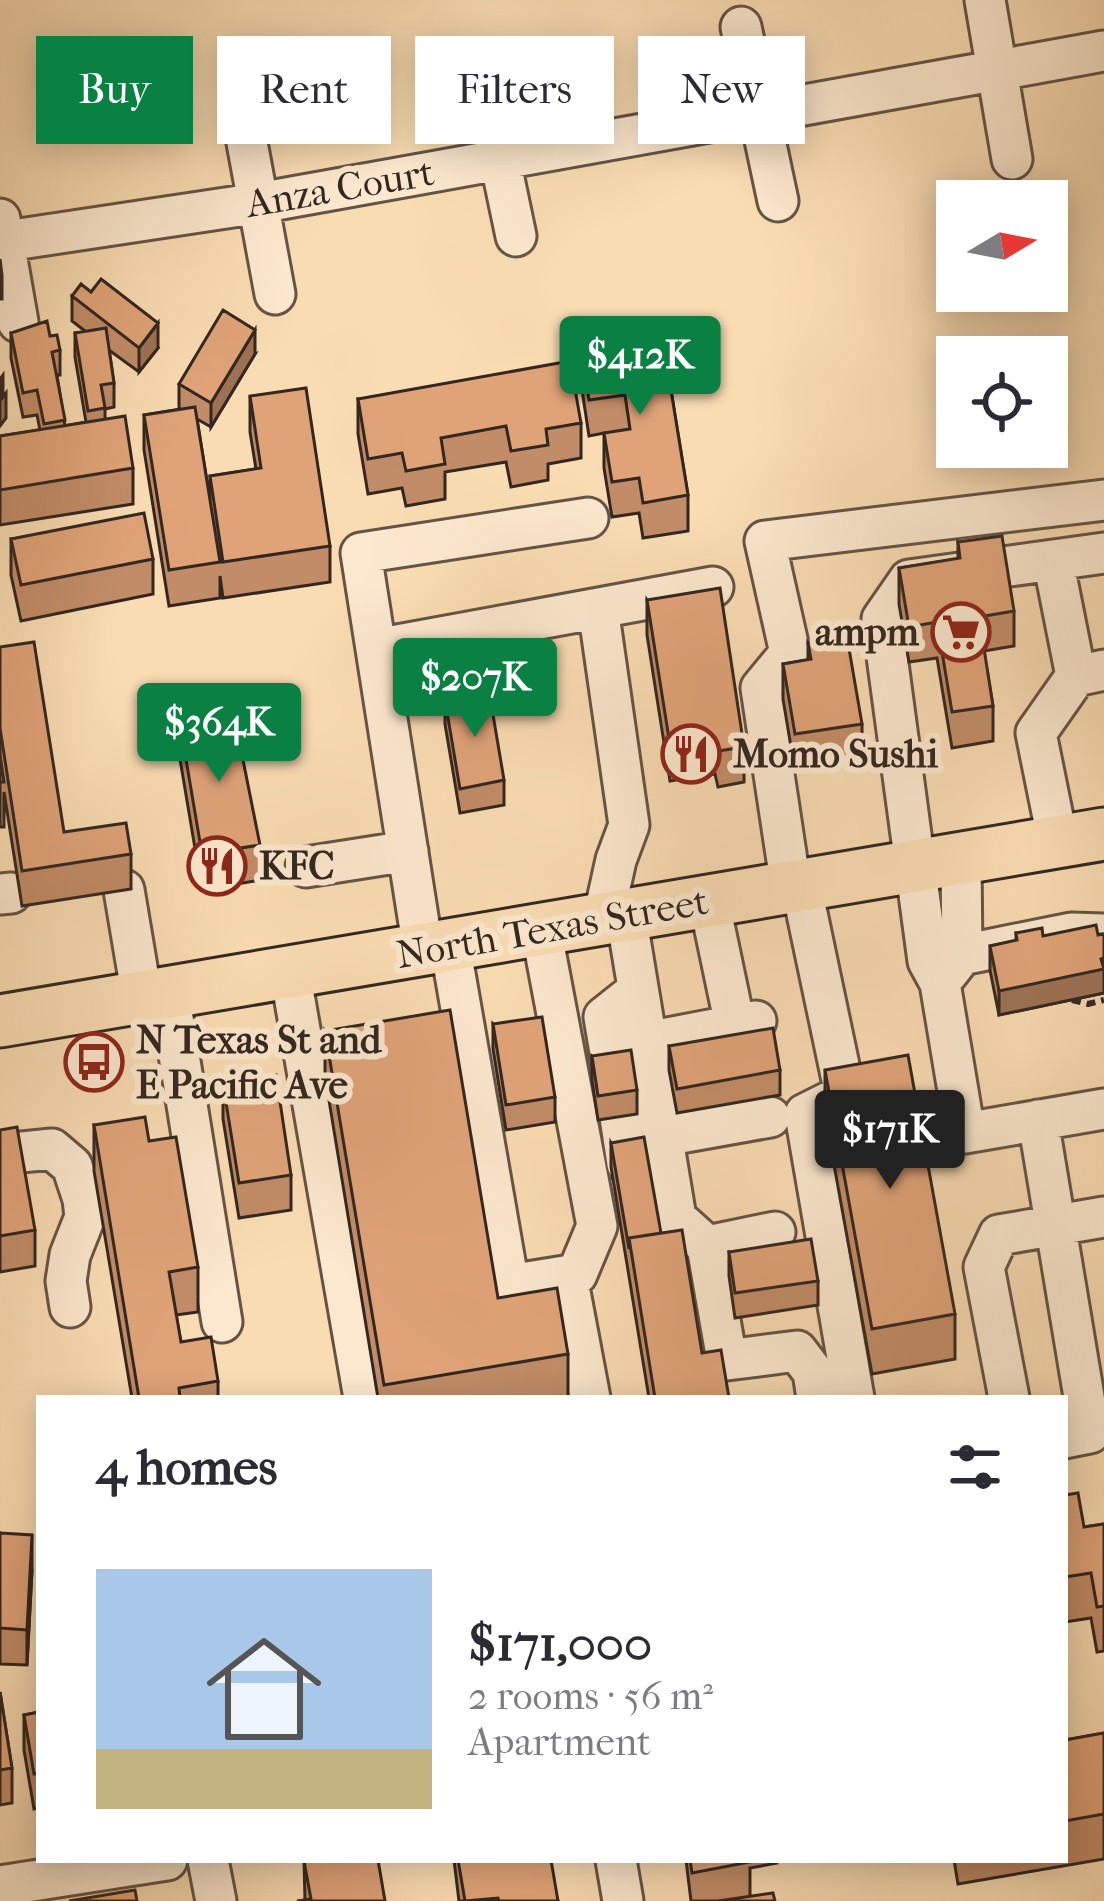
<!DOCTYPE html>
<html lang="en">
<head>
<meta charset="utf-8">
<style>
	:root { --surface:#fff; --page:#f7f7f7; --text:#2b2b33; --muted:#7c7c81; --line:#e1e1e2; --accent:#0b8043 }
	body { margin:0; font-family:"IM FELL French Canon",serif; background:var(--page); color:var(--text); height:100vh; display:flex; flex-direction:column; font-size:45px; white-space:nowrap }
	* { box-sizing:border-box; margin:0 }
	p { font-size:39px; color:var(--muted) }
	.icon { flex:none; width:66px; height:66px; fill:none; stroke:currentColor; stroke-width:2; stroke-linecap:round; stroke-linejoin:round }
	.map { position:relative; flex:1; overflow:hidden }
	.details { position:absolute; left:36px; top:1395px; width:1032px; height:468px; display:flex; flex-direction:column; background:var(--surface); border-radius:0px; box-shadow:0 6px 30px #0003 }
	.details>* { flex:none }
	.hud { position:absolute; left:36px; top:36px; width:1032px; height:108px; display:flex; gap:24px }
	.needle { width:78px; rotate:80deg }
	.tools { position:absolute; left:936px; top:180px; display:grid; gap:24px }
	.tools a { display:grid; place-items:center; width:132px; height:132px; border-radius:0px; background:var(--surface); box-shadow:0 6px 30px #0003; font-size:60px }
	.price { position:absolute; translate:-50% -102px; padding:0 27px; border-radius:12px; background:var(--accent); color:#fff; font-size:39px; line-height:78px; filter:drop-shadow(0 3px 6px #0008) }
	.price::after { content:''; position:absolute; left:50%; top:72px; width:36px; height:27px; margin-left:-18px; background:inherit; clip-path:polygon(0 0,100% 0,50% 100%) }
	.price.current { background:#222; color:#fff }
	ul { padding:0; list-style:none }
	li { display:flex; align-items:center; gap:36px; height:300px; padding:0 60px }
	li+li { border-top:3px solid var(--line) }
	li span { display:grid; place-items:center; flex:none; width:336px; height:240px; border-radius:0px; color:#555 }
	li>.icon { margin-inline-start:auto }
	span .icon { width:144px; height:144px; fill:#fffc; stroke-width:1 }
	li b { font-size:51px }
	h2 { display:flex; justify-content:space-between; align-items:center; height:144px; padding:0 60px; font-size:51px }
	.pill { padding:0 42px; border-radius:0px; background:var(--surface); box-shadow:0 6px 30px #0003; font-size:42px; line-height:108px }
	.pill.current { background:var(--accent); color:#fff }
	.map>svg:first-child { display:block }
	.lines { fill:none; stroke-linecap:round; stroke-linejoin:round }
	.minor-casing { stroke:#655445; stroke-width:45 }
	.major-casing { stroke:#332720; stroke-width:57 }
	.path { stroke:#332720; stroke-width:6; stroke-dasharray:9 6; stroke-linecap:butt }
	.minor { stroke:#fce8ce; stroke-width:39 }
	.major { stroke:#fadcb3; stroke-width:51 }
	.wall { fill:#c18c67; stroke:#332720; stroke-width:3 }
	.shaded-wall { fill:#9d7254; stroke:#332720; stroke-width:3 }
	.building { fill:#e0a378; stroke:#332720; stroke-width:3 }
	.labels { text-anchor:middle; dominant-baseline:central; stroke-width:12; stroke-linejoin:round; paint-order:stroke }
	.street-label { font-size:39px; fill:#332720; stroke:#fce8ce }
	.poi-label { font-size:39px; font-weight:bold; fill:#332720; stroke:#fce8ce; text-anchor:start }
</style>
</head>
<body>
<div class="map">
<svg width="1104" height="1901" viewBox="0 0 1104 1901">
	<rect width="100%" height="100%" fill="#fadcb3"/>
	<filter id="stains"><feTurbulence type="fractalNoise" baseFrequency=".00167" numOctaves="4"/><feColorMatrix values="0 0 0 0 .2 0 0 0 0 .09 0 0 0 0 .02 0 0 0 .5 -.17"/></filter>
	<radialGradient id="worn" r=".72"><stop offset=".6" stop-color="#630" stop-opacity="0"/><stop offset="1" stop-color="#630" stop-opacity=".3"/></radialGradient>
	<g class="lines">
		<defs>
			<path id="minor" d="M985,0l27,159
				M741,27l37,174
				M481,69l35,167
				M241,110l34,184
				M0,219l18,103
				M0,242l259,-39 845,-152
				M1104,553l-195,27 -27,39 46,342 12,22 25,150 139,-24
				M1053,560l23,116 28,-6
				M598,608l31,217 -13,35 -13,59
				M376,649l337,-62
				M1058,842l-22,-109 40,-57
				M306,867l102,-16
				M801,885l44,209 -40,20 49,284
				M791,887l-30,-199 29,-35 -25,-112 339,-41
				M124,890l18,107
				M0,894l11,-1
				M709,901l26,124
				M626,915l50,303 31,28 20,114 70,-9 16,21 4,26
				M450,945l59,340 68,-11 20,-48 -56,-297
				M423,949l-62,-396 227,-35
				M962,955l109,-22 33,1
				M290,972l74,426
				M947,974l15,-19 -1,-96
				M169,993l53,329
				M647,1042l109,-21
				M614,1076l-10,-59 34,-27
				M620,1117l7,47
				M1038,1120l52,313 -25,5
				M663,1136l107,-19
				M0,1154l52,-5 20,17 11,33 2,18 -15,38 -4,26 4,26
				M707,1246l68,-14
				M567,1276l23,122
				M1009,1398l-25,-131 15,-32 105,-18
				M208,1860l8,41
				M616,1860l7,41
				M0,1886l167,-26"/>
			<path id="major" d="M0,1021l1104,-187"/>
		</defs>
		<use href="#minor" class="minor-casing"/>
		<use href="#major" class="major-casing"/>
		<path class="path" d="M1072,1000l16,4 16,-4"/>
		<use href="#minor" class="minor"/>
		<use href="#major" class="major"/>
	</g>
	<path class="wall" d="M0,259l2,16v24h-2z
		M72,296l86,52 -19,24 -30,-22 5,33v24l-9,2v10l28,49v36l-133,21v-89l40,-6 -3,-15 -14,2 -12,-59v-25l39,3 10,14v25h-3l8,51 21,-4 -11,-65v-24l10,-2 -13,-10z
		M663,341l25,154v36l-45,7 -4,-25 -27,4 -8,-49v-35l-15,3 -7,-46v-36z
		M255,354l-44,73 -14,-8 13,81v-24l46,-7 -6,-37v-36l80,150v36l-107,16 -3,-22v22l-51,8 -25,-156v-35l37,-6 -2,-1v-24z
		M358,399l223,24v35l-33,6v16l-37,7 -5,-25 -61,10v27l-39,7 -4,-18 -34,6 -10,-60z
		M11,539l142,20v35l-132,27 -10,-46z
		M958,542l56,69v35l-30,5 9,55v35l-41,7 -15,-90 -28,4 -10,-58v-36l59,-9z
		M647,600l97,147v35l-26,5 -3,-13 -45,7 -23,-146z
		M808,643l54,81v35l-67,11 -12,-71v-35l25,-4z
		M0,647l64,185 67,22v35l-109,17 -18,-114v35h-4z
		M445,700l59,80v25l-44,8 -15,-89z
		M180,724l80,121v35l-58,10 -22,-131z
		M1016,933l27,3 61,-2v59l-105,22 -9,-45v-24l26,-5z
		M493,1024l62,73v25l-49,8 -13,-81z
		M325,1031l173,267 70,56v44h-190l-53,-322z
		M669,1046l111,24v25l-103,18 -8,-43z
		M592,1056l45,34v24l-39,6 -6,-40z
		M825,1070l130,244v45l-83,15 -47,-259z
		M223,1084l68,91v35l-52,8 -16,-99z
		M94,1125l55,16 49,126v45l-22,3 5,27 37,39v17h-86l-38,-227z
		M0,1130l35,100v36l-35,6z
		M611,1143l50,90 41,120 27,45h-80l-38,-231z
		M729,1252l89,29v24l-83,13 -6,-42z
		M1065,1495l19,32 20,-3v127l-7,1 -6,-34 -26,4z
		M0,1533l32,37 -5,95 -27,-1z
		M0,1692l12,76v35l-12,2z
		M39,1712v96l-5,1 -10,-59v-35z
		M1104,1733v126l-146,25 -4,-24h111v-120z
		M454,1860h79l25,41h-99z
		M686,1860h91v3l-27,5v28l25,5h-84z
		M304,1861l81,40 -80,-1z"/>
	<path class="shaded-wall" d="M158,323v25l-19,24v-24z
		M255,330v24l-44,73v-24z
		M3,375v22l3,-4v25l-6,8v-47z
		M1104,958v35l-105,22v-24z
		M32,1535v35l-5,95v-35z"/>
	<path class="building" d="M101,279l57,44 -19,25 -67,-52 9,-12 10,8z
		M223,310l32,20 -44,73 -32,-19z
		M47,321l3,15 7,-1 3,15 -8,2 13,68 -21,4 -7,-34 -14,3 -12,-60z
		M106,328l8,55 -13,2 4,23 -17,3 -13,-78z
		M663,341l25,154 -45,8 -4,-25 -27,4 -8,-49 26,-4 -5,-34 -36,5 -7,-46z
		M570,361l11,62 -35,6 2,16 -37,6 -5,-25 -65,12 4,26 -39,7 -4,-18 -34,6 -10,-60z
		M306,388l24,158 -107,16 -13,-86 51,-8 -11,-72z
		M195,407l25,155 -51,8 -25,-155z
		M125,416l8,52 -133,22v-54z
		M144,513l9,46 -132,26 -10,-46z
		M1002,536l12,75 -35,6 14,89 -41,6 -15,-90 -28,5 -10,-59 61,-10 -2,-16z
		M720,588l24,159 -26,4 -3,-13 -45,7 -23,-145z
		M847,637l15,87 -67,10 -12,-70 28,-5 -3,-16z
		M34,642l30,190 62,-9 5,31 -109,17 -22,-143v-81z
		M489,691l15,89 -44,9 -15,-89z
		M234,715l26,130 -58,9 -22,-130z
		M0,756l4,26h-4z
		M1096,925l2,10 6,-1v24l-3,1 3,10 -105,22 -9,-45 27,-6 -1,-7 26,-5 1,8z
		M450,1010l48,288 59,-10 11,66 -184,31 -59,-354z
		M542,1017l13,80 -49,8 -13,-81z
		M773,1028l7,42 -103,19 -8,-43z
		M631,1050l6,40 -39,6 -6,-40z
		M908,1055l47,259 -83,15 -47,-259z
		M276,1075l15,100 -52,8 -16,-99z
		M145,1117l4,24 27,-4 22,130 -29,5 12,70 30,-5 7,44 -39,7 1,10h-41l-45,-273z
		M17,1127l18,103 -35,6v-106z
		M644,1137l17,96 -32,5v11l-18,-106z
		M682,1230l20,123 19,-3 8,48h-74l-26,-160z
		M811,1239l7,42 -83,12 -6,-41z
		M1078,1493l6,34 20,-3v82l-7,1 -6,-34 -26,4v-82z
		M0,1533l32,2 -5,95 -27,-2z
		M0,1692l12,76 -12,2z
		M39,1712v61l-5,1 -10,-59z
		M1104,1733v81l-39,7v-81z
		M310,1860h68l7,41h-88l14,-2 -7,-38z
		M458,1860h93l7,41h-59l-1,-3 -33,3z
		M690,1860h59l1,2 -58,11z
		M135,1890l2,11h-68z
		M773,1893l2,8h-57z"/>
	<defs>
		<symbol id="supermarket-ring" viewBox="-11 -11 22 22"><circle r="9.5" fill="#fce8ce" stroke="#8f2418" stroke-width="1.5"/><path d="M-6-5.5h2.5l.6 2H6L4.5 2H-2.5L-4.4-4H-6ZM-1.5 3.2a1.3 1.3 0 1 0 .1 0ZM3 3.2a1.3 1.3 0 1 0 .1 0Z" fill="#8f2418"/></symbol>
		<symbol id="restaurant-ring" viewBox="-11 -11 22 22"><circle r="9.5" fill="#fce8ce" stroke="#8f2418" stroke-width="1.5"/><path d="M-5-6h1v4h1v-4h1v4h1v-4h1v5L-1.5 .5V6h-2V.5L-5-1ZM5-6V6H3V1.5H1.5Q1.5-4 5-6Z" fill="#8f2418"/></symbol>
		<symbol id="bus-ring" viewBox="-11 -11 22 22"><circle r="9.5" fill="#fce8ce" stroke="#8f2418" stroke-width="1.5"/><path d="M-5-6H5V4H4V6H2V4H-2V6H-4V4H-5ZM-3.5-4V0h7V-4ZM-3.5 1.2v1.5H-2V1.2ZM2 1.2v1.5H3.5V1.2Z" fill="#8f2418"/></symbol>
	</defs>
	<g fill-rule="evenodd">
		<use href="#supermarket-ring" x="928" y="599" width="66" height="66"/>
		<use href="#restaurant-ring" x="658" y="721" width="66" height="66"/>
		<use href="#restaurant-ring" x="184" y="833" width="66" height="66"/>
		<use href="#bus-ring" x="61" y="1029" width="66" height="66"/>
	</g>
	<g class="labels">
		<g class="street-label">
			<text transform="translate(340 188) rotate(-10)">Anza Court</text>
			<text transform="translate(552 928) rotate(-10)">North Texas Street</text>
		</g>
		<g class="poi-label">
			<text x="919" y="632" text-anchor="end">ampm</text>
			<text x="733" y="754">Momo Sushi</text>
			<text x="259" y="866">KFC</text>
			<text x="136" y="1040">N Texas St and<tspan x="136" dy="45">E Pacific Ave</tspan></text>
		</g>
	</g>
	<rect width="100%" height="100%" filter="url(#stains)"/>
	<rect width="100%" height="100%" fill="url(#worn)"/>
</svg>
<div class="tools">
<a><svg class="needle" viewBox="-14 -14 28 28"><path d="M0-13l5 13h-10z" fill="#e53935"/><path d="M0 13l5-13h-10z" fill="#7c7c81"/></svg></a>
<a><svg class="icon" aria-label="locate" viewBox="0 0 24 24"><circle cx="12" cy="12" r="6"/><path d="M12 2v4M12 18v4M2 12h4M18 12h4"/></svg></a>
</div>
<b class="price" style="left:640px;top:418px">$412K</b>
<b class="price" style="left:475px;top:740px">$207K</b>
<b class="price" style="left:219px;top:785px">$364K</b>
<b class="price current" style="left:890px;top:1192px">$171K</b>
<div class="hud">
<a class="pill current">Buy</a>
<a class="pill">Rent</a>
<a class="pill">Filters</a>
<a class="pill">New</a>
</div>
<section class="details">
<h2>4 homes<svg class="icon" aria-label="filters" viewBox="0 0 24 24"><path d="M4 7h16M4 17h16"/><circle cx="9" cy="7" r="2"/><circle cx="15" cy="17" r="2"/></svg></h2>
<ul>
<li><span style="background:linear-gradient(#a9c7e8 75%,#c2b280 0)"><svg class="icon" aria-label="home" viewBox="0 0 24 24"><path d="M3 11l9-7 9 7M6 9v11h12V9"/></svg></span><div><b>$171,000</b><p>2 rooms · 56 m²</p><p>Apartment</p></div></li>
</ul>
</section>
</div>
</body>
</html>
